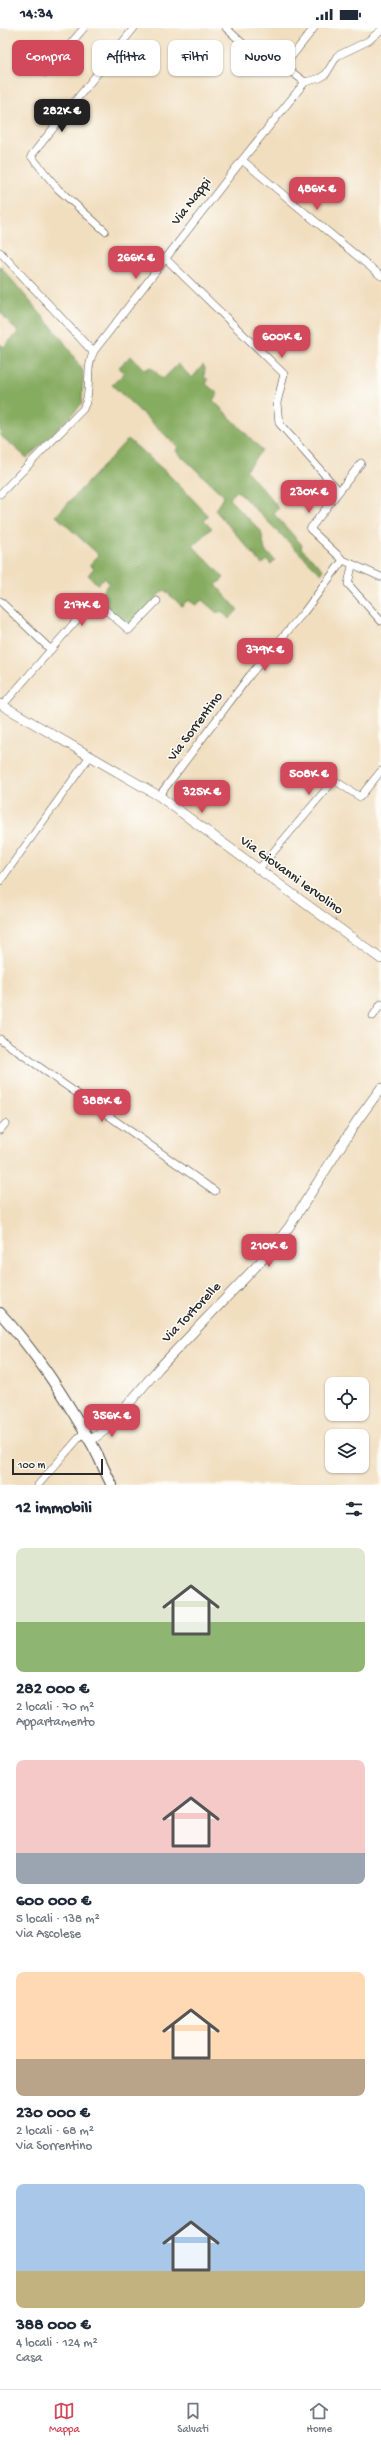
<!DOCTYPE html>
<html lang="it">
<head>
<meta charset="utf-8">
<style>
	:root { --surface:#fff; --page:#f6f6f7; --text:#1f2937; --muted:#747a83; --line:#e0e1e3; --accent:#d1495b }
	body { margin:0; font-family:"Gochi Hand",sans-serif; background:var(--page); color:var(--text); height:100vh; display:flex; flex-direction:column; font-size:15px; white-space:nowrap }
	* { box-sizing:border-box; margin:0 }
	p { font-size:13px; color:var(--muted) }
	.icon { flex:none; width:22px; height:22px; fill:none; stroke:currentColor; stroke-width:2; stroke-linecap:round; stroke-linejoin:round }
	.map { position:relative; height:1457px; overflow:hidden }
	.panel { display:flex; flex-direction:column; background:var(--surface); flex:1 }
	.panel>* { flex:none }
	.top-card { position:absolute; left:12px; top:12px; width:357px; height:36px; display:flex; gap:8px }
	.buttons { position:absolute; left:325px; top:1349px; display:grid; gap:8px }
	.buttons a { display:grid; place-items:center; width:44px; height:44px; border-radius:8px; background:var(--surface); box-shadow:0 1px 3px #0004; font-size:20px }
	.scale { position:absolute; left:12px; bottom:10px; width:91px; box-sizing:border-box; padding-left:4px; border:2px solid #2b2b2b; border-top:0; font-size:11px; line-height:14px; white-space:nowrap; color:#2b2b2b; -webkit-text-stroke:3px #fdfcf7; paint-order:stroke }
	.price { position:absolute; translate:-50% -34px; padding:0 9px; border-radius:8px; background:var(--accent); color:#fff; font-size:13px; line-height:26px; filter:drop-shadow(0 1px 2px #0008) }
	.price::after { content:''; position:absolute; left:50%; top:24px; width:12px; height:9px; margin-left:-6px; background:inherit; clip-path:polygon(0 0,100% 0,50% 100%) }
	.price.active { background:#222; color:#fff }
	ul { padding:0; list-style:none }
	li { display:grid; align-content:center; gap:8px; height:212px; padding:0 16px }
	li span { display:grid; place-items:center; height:124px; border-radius:8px; color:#555 }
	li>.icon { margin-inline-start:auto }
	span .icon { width:72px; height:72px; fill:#fffc; stroke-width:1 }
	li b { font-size:17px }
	h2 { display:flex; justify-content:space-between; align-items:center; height:48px; padding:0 16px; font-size:17px }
	.tag { padding:0 14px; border-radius:8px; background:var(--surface); box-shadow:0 1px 3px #0004; font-size:14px; line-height:36px }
	.tag.active { background:var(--accent); color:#fff }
	.status { display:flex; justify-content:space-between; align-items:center; height:28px; padding:0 20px; background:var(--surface); direction:ltr }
	.status svg { height:11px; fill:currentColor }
	.tabs { display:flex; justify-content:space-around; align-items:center; height:56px; border-top:1px solid var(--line); background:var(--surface); font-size:11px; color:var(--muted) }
	.tabs a { display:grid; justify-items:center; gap:2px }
	.tabs .active { color:var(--accent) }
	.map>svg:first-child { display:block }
	.forest { fill:#86ac61; stroke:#586c46 }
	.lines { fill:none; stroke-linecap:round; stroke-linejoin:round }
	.minor-casing { stroke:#494641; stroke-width:8 }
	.tertiary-casing { stroke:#494641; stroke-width:10 }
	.secondary-casing { stroke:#494641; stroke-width:12 }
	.minor { stroke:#fff; stroke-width:7 }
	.tertiary { stroke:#fff; stroke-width:9 }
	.secondary { stroke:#fff; stroke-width:10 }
	.labels { text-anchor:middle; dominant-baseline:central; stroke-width:3; stroke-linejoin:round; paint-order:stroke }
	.street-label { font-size:14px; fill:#2b2b2b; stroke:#fdfcf7 }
</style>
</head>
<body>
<div class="status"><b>14:34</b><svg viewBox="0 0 49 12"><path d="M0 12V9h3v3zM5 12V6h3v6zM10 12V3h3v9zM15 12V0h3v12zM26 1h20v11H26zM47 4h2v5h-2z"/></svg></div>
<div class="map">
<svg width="381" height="1457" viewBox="0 0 381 1457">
	<rect width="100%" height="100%" fill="#fdfcf7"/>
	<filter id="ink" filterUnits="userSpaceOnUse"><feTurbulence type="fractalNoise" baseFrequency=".025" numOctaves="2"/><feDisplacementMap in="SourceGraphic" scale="8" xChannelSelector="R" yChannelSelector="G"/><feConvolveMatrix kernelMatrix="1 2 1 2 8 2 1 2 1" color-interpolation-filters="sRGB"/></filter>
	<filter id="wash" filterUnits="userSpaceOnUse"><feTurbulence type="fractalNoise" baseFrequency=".012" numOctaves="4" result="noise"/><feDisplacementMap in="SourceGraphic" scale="16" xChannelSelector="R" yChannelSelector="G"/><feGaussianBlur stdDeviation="0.9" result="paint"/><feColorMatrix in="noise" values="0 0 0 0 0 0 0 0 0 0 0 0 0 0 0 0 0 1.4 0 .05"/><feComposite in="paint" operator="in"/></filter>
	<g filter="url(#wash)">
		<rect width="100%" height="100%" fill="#f1debf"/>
		<path class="forest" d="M0,238l62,73 21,32 -1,32 -8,10 -47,45 -27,-23v-91l4,3 14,-15 -18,-20z
			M131,328l14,14 5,-3 13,12 15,-15 14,14 11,-13 2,3 -1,8 4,4 -2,4 12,10 -5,6 49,50 -16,20 33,38 -5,6 28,31 -1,3 23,22 -3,4 -84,-83 -8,8 32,32 4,20 10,9 -4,4 -4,-4 -5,4 -47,-54 9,-14 -48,-45 2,-4 -66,-62 12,-12 -5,-6z
			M128,411l38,33 43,44 -5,4 8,8 -19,18 31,32 -8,7 22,25 -9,9 -8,-8 -4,2 -15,-13 -6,5 -8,-5 -6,6 -18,-16 -36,36 -32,-27 13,-16 -5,-5 -6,7 -10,-10 6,-7 -4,-4 9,-9 -43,-39z"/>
	</g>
	<g filter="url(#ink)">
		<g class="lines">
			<defs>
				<path id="minor" d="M226,0l24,22 31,14 24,18
					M284,38l30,-38
					M45,45l39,-45
					M305,54l15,-4 6,-4 11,-18 31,-15 13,-11
					M242,132l139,116
					M105,203l-47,-42 -27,-33 103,-128
					M0,224l93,100
					M165,230l119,116 -7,29 2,20 60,68
					M0,466l83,-85c10,-18 1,-39 11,-58l148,-191 63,-78
					M343,532l-33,-31 51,-66
					M352,538l-4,18 33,37
					M0,573l51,49
					M3,677l91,-105 35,30 28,-29
					M159,768l91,-121 54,-63 39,-52 38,17
					M258,842l76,-90 26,17 21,-26
					M0,853l90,-125
					M373,988l8,-12
					M0,1011l215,152
					M0,1102l5,-6
					M38,1457l46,-53"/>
				<path id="tertiary" d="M0,676l159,92 222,163
					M90,1413l18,-13 51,-60 108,-113 22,-28 68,-106 24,-33"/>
				<path id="secondary" d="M0,1285c36,39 63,82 90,128 9,14 14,30 22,44"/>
			</defs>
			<use href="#minor" class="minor-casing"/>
			<use href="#tertiary" class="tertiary-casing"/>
			<use href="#secondary" class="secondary-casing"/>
			<use href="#minor" class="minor"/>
			<use href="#tertiary" class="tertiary"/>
			<use href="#secondary" class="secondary"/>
		</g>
	</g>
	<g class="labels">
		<g class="street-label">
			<text transform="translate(192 174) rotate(-52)">Via Nappi</text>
			<text transform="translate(196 699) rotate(-53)">Via Sorrentino</text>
			<text transform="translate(291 848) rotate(36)">Via Giovanni Iervolino</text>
			<text transform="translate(192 1285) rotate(-46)">Via Tortorelle</text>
		</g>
	</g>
</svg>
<div class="buttons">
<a><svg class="icon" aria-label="locate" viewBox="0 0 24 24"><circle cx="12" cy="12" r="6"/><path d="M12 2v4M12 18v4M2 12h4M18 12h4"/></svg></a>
<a><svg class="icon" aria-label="layers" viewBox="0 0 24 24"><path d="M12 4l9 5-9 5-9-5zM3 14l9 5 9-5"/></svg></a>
</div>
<div class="scale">100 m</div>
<b class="price active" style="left:62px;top:105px">282K €</b>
<b class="price" style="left:317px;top:183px">486K €</b>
<b class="price" style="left:136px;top:252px">266K €</b>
<b class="price" style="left:282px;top:331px">600K €</b>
<b class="price" style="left:309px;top:486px">230K €</b>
<b class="price" style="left:82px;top:599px">217K €</b>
<b class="price" style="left:265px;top:644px">379K €</b>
<b class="price" style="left:309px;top:768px">508K €</b>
<b class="price" style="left:202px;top:786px">325K €</b>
<b class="price" style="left:102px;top:1095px">388K €</b>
<b class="price" style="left:269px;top:1240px">210K €</b>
<b class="price" style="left:112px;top:1410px">356K €</b>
<div class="top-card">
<a class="tag active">Compra</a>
<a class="tag">Affitta</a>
<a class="tag">Filtri</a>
<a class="tag">Nuovo</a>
</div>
</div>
<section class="panel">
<h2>12 immobili<svg class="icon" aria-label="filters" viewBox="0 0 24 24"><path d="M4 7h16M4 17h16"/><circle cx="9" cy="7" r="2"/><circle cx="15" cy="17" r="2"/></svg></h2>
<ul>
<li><span style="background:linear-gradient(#dfe7d0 60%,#8fb573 0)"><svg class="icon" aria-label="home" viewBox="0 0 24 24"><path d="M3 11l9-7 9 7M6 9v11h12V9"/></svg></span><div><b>282 000 €</b><p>2 locali · 70 m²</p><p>Appartamento</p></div></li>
<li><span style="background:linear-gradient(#f6c9c9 75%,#9aa5b1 0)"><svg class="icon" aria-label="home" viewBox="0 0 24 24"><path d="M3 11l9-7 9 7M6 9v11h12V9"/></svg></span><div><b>600 000 €</b><p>5 locali · 138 m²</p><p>Via Ascolese</p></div></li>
<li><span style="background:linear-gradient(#ffd9b3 70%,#b9a48a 0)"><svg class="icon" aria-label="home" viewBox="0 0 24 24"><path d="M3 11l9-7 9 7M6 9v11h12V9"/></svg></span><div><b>230 000 €</b><p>2 locali · 68 m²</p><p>Via Sorrentino</p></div></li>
<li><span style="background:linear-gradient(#a9c7e8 70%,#c2b280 0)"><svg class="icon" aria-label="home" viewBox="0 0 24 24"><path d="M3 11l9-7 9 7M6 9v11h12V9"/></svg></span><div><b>388 000 €</b><p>4 locali · 124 m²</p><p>Casa</p></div></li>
</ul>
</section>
<nav class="tabs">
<a class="active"><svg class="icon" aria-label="map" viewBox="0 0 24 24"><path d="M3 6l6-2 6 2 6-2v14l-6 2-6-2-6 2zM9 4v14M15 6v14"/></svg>Mappa</a>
<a><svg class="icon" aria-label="saved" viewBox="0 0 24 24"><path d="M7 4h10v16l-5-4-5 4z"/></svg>Salvati</a>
<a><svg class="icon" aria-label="home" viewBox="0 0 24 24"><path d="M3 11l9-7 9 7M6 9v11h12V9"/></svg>Home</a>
</nav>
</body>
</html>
